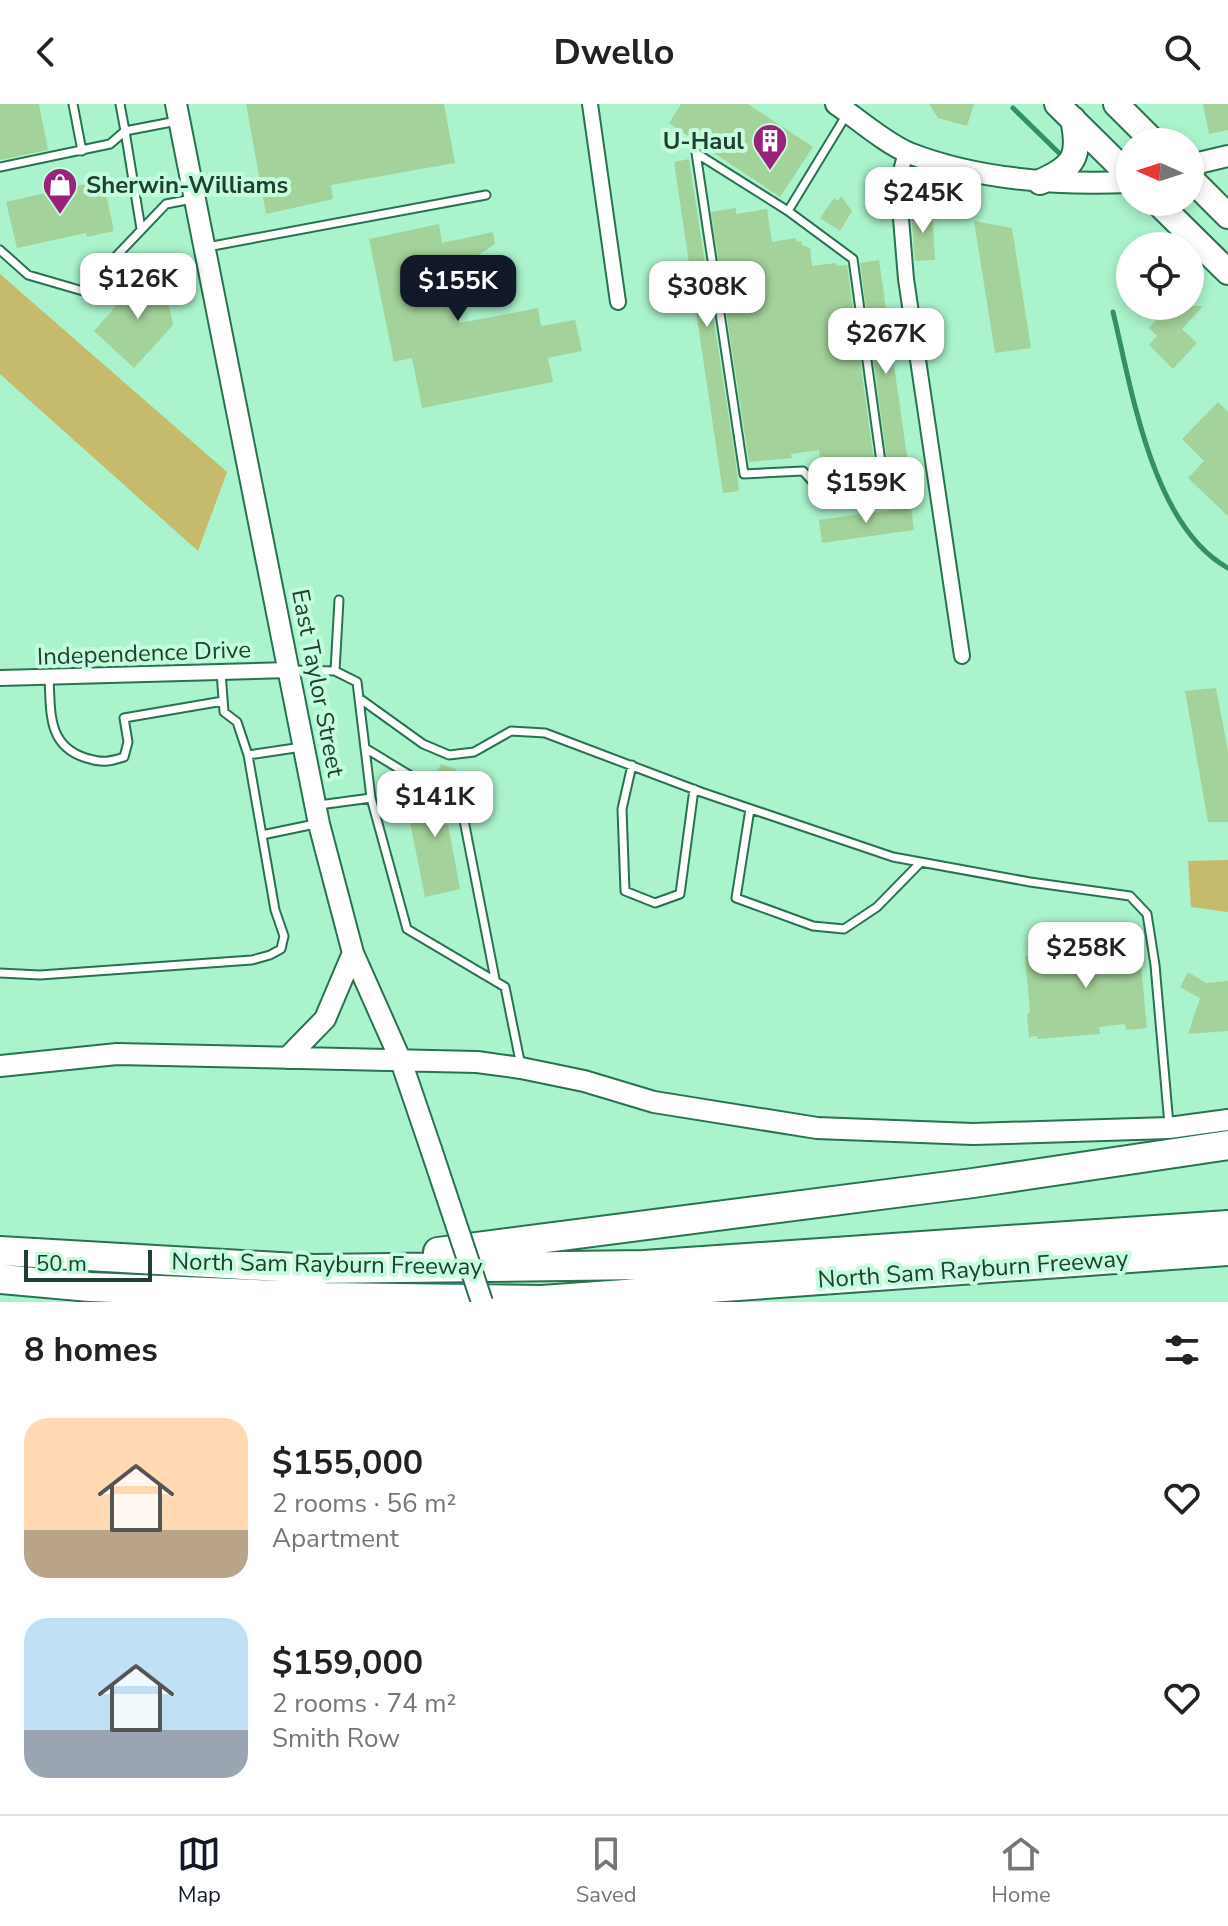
<!DOCTYPE html>
<html lang="en">
<head>
<meta charset="utf-8">
<style>
	:root { --surface:#fff; --page:#f6f6f6; --text:#222; --muted:#767676; --line:#e0e0e0; --accent:#111827 }
	body { margin:0; font-family:"Nunito Sans",sans-serif; background:var(--page); color:var(--text); height:100vh; display:flex; flex-direction:column; font-size:30px; white-space:nowrap }
	* { box-sizing:border-box; margin:0 }
	p { font-size:26px; color:var(--muted) }
	.icon { flex:none; width:44px; height:44px; fill:none; stroke:currentColor; stroke-width:2; stroke-linecap:round; stroke-linejoin:round }
	.map { position:relative; height:1198px; overflow:hidden }
	.side { display:flex; flex-direction:column; background:var(--surface); flex:1 }
	.side>* { flex:none }
	.needle { width:52px; rotate:273deg }
	.fabs { position:absolute; left:1116px; top:24px; display:grid; gap:16px }
	.fabs a { display:grid; place-items:center; width:88px; height:88px; border-radius:50%; background:var(--surface); box-shadow:0 4px 12px #0003; font-size:40px }
	.scale { position:absolute; left:24px; bottom:20px; width:128px; box-sizing:border-box; padding-left:8px; border:4px solid #213f30; border-top:0; font-size:22px; line-height:28px; white-space:nowrap; color:#213f30; -webkit-text-stroke:6px #c4fddd; paint-order:stroke }
	.price { position:absolute; translate:-50% -68px; padding:0 18px; border-radius:16px; background:#fff; color:#222; font-size:26px; line-height:52px; filter:drop-shadow(0 2px 4px #0008) }
	.price::after { content:''; position:absolute; left:50%; top:48px; width:24px; height:18px; margin-left:-12px; background:inherit; clip-path:polygon(0 0,100% 0,50% 100%) }
	.price.selected { background:var(--accent); color:#fff }
	ul { padding:0; list-style:none }
	li { display:flex; align-items:center; gap:24px; height:200px; padding:0 24px }
	li span { display:grid; place-items:center; flex:none; width:224px; height:160px; border-radius:24px; color:#555 }
	li>.icon { margin-inline-start:auto }
	span .icon { width:96px; height:96px; fill:#fffc; stroke-width:1 }
	li b { font-size:34px }
	h2 { display:flex; justify-content:space-between; align-items:center; height:96px; padding:0 24px; font-size:34px }
	header { display:flex; justify-content:space-between; align-items:center; height:104px; padding:0 24px; background:var(--surface); font-size:36px; font-weight:700 }
	.menu { display:flex; justify-content:space-around; align-items:center; height:112px; border-top:2px solid var(--line); background:var(--surface); font-size:22px; color:var(--muted) }
	.menu a { display:grid; justify-items:center; gap:4px }
	.menu .selected { color:var(--accent) }
	.map>svg:first-child { display:block }
	.green { fill:#c6ba6d }
	.lines { fill:none; stroke-linecap:round; stroke-linejoin:round }
	.stream { stroke:#348f66; stroke-width:5 }
	.building { fill:#a4d29b }
	.lane-casing { stroke:#297251; stroke-width:11 }
	.street-casing { stroke:#297251; stroke-width:18 }
	.secondary-casing { stroke:#297251; stroke-width:24 }
	.primary-casing { stroke:#297251; stroke-width:28 }
	.highway-casing { stroke:#297251; stroke-width:32 }
	.lane { stroke:#fff; stroke-width:7 }
	.street { stroke:#fff; stroke-width:14 }
	.secondary { stroke:#fff; stroke-width:20 }
	.primary { stroke:#fff; stroke-width:24 }
	.highway { stroke:#fff; stroke-width:28 }
	.secondary-bridge-casing { stroke:#297251; stroke-width:24; stroke-linecap:butt }
	.secondary-bridge { stroke:#fff; stroke-width:20 }
	.labels { text-anchor:middle; dominant-baseline:central; stroke-width:8; stroke-linejoin:round; paint-order:stroke }
	.poi-label { font-size:24px; font-weight:bold; fill:#213f30; stroke:#c4fddd; text-anchor:end }
	.street-label { font-size:24px; fill:#213f30; stroke:#c4fddd }
</style>
</head>
<body>
<header><svg class="icon" aria-label="back" viewBox="0 0 24 24"><path d="M15 5l-7 7 7 7"/></svg>Dwello<svg class="icon" aria-label="search" viewBox="0 0 24 24"><circle cx="10" cy="10" r="6"/><path d="M15 15l6 6"/></svg></header>
<div class="map">
<svg width="1228" height="1198" viewBox="0 0 1228 1198">
	<rect width="100%" height="100%" fill="#abf3cc"/>
	<path class="green" d="M0,170l227,198 -29,79 -198,-177z
		M1228,756v52l-37,-5 -3,-46z"/>
	<g class="lines">
		<path class="stream" d="M1013,4l46,45
			M1113,208c19,78 39,214 115,256"/>
	</g>
	<path class="building" d="M0,0h39l9,46 -48,10z
		M246,0h198l11,59 -124,22 2,14 -67,15z
		M681,0h67l65,43 -33,50 -111,-74z
		M929,0h45l-7,22 -29,-8z
		M1203,0h25v26l-19,4z
		M689,55l47,305 3,27 -16,2 -49,-331z
		M103,76l11,51 -27,6 -1,-4 -69,15 -11,-46z
		M841,92l11,15 -12,20 -20,-13 14,-20 4,3z
		M736,104v6l31,-5 5,33 24,-4 1,4 4,-1 1,4 8,3 2,18 24,-3 1,3 10,-1 29,211 -9,2v4l-35,3 -1,-8 -9,-3 -3,-24 -28,4 1,4 -43,4 -38,-250z
		M932,105l3,51 -20,1 -4,-51z
		M974,117l38,7 19,120 -36,5z
		M439,120l3,19 51,-11 2,12 -45,30 10,49 78,-15 3,18 34,-6 7,31 -34,7 5,24 -131,26 -10,-50 -18,4 -25,-123z
		M879,156l33,231 -15,2 -2,-19h-6l-29,-211z
		M145,169l21,18 7,34 -39,43 -40,-37z
		M1155,202h48l-21,23 15,14 -24,26 -24,-24 8,-9 -8,-8 14,-15z
		M1218,298l10,10v104l-40,-38 16,-17 -22,-22z
		M911,403l3,23 -92,13 -3,-23z
		M1216,584l12,63v71h-20l-23,-131z
		M441,660l15,5v7l-8,14h-6l-3,4 3,8 -11,23 17,-1 12,65 -35,8 -16,-80 16,-25 9,-1 1,-5 -3,-5z
		M1143,839l2,20 -4,2 6,63 -21,2 -1,-6 -26,3 1,7 -63,5v-3l-8,1 -2,-23 3,-2 -5,-56 27,-3v-4z
		M1188,868l18,11 22,-2v50l-40,3 12,-36 -20,-11z"/>
	<g class="lines">
		<defs>
			<path id="lane" d="M73,0l9,47
				M120,0l5,27 52,-10
				M125,27l16,98
				M0,63l110,-23 15,-13
				M788,107l-92,-58 48,321 59,-3 26,29 56,-9 -32,-232 -65,-48 59,-97
				M207,143l279,-52
				M0,146l28,25 55,16 83,-87 26,-5
				M290,566l45,1 22,11 14,116
				M335,567l4,-71
				M49,574c2,34 -2,68 37,80 16,5 23,4 38,-1l4,-15 -4,-24 99,-17
				M359,594l64,46 26,11 25,-3 37,-21 34,2 156,59 192,65 137,25 100,14 17,18 8,51 14,160
				M365,644l64,39
				M248,651l54,-8
				M632,661l-10,44 3,82 30,12 25,-9 14,-105
				M445,692l16,9 34,174
				M319,701l52,-7 36,131 98,58 16,79
				M750,705l-14,89 77,28 31,3 33,-22 43,-44
				M262,731l53,-11
				M0,869l40,2 212,-15 18,-5 11,-6 3,-13 -9,-26 -27,-155 -11,-33 -13,-10 -3,-40"/>
			<path id="street" d="M590,0l28,198
				M906,48l-8,30 8,97 56,377
				M0,574l290,-8"/>
			<path id="secondary" d="M176,0l143,720 34,129 48,108 30,88
				M836,0c22,15 49,39 73,49 69,27 148,32 221,29
				M1190,61l38,-9
				M287,954l38,-39 28,-66
				M0,962l117,-12 360,8 44,6 63,13 70,21 163,26 156,6 196,-6 59,-8"/>
			<path id="primary" d="M1057,0l73,72
				M1116,0l38,38
				M1190,74l38,38
				M1040,78c34,-15 41,-25 33,-63
				M1157,98l71,70"/>
			<path id="highway" d="M0,1147l314,18 330,-4 584,-40
				M438,1148l535,-69 255,-38
				M0,1175l90,8 235,10 217,3 686,-49"/>
		</defs>
		<use href="#lane" class="lane-casing"/>
		<use href="#street" class="street-casing"/>
		<use href="#secondary" class="secondary-casing"/>
		<use href="#primary" class="primary-casing"/>
		<use href="#highway" class="highway-casing"/>
		<use href="#lane" class="lane"/>
		<use href="#street" class="street"/>
		<use href="#secondary" class="secondary"/>
		<use href="#primary" class="primary"/>
		<use href="#highway" class="highway"/>
		<defs>
			<path id="secondary-bridge" d="M431,1045l51,153"/>
		</defs>
		<use href="#secondary-bridge" class="secondary-bridge-casing"/>
		<use href="#secondary-bridge" class="secondary-bridge"/>
	</g>
	<defs>
		<symbol id="building-pin" viewBox="-11 -11 22 30"><path d="M0 17L-7.5 6A9.5 9.5 0 1 1 7.5 6Z" fill="#9a227b" stroke="#c4fddd"/><path d="M-4-6H4V6H1V3H-1V6H-4ZM-2.5-4.3h1.7v1.8h-1.7ZM.8-4.3h1.7v1.8H.8ZM-2.5-1h1.7V.8h-1.7ZM.8-1h1.7V.8H.8Z" fill="#fff"/></symbol>
		<symbol id="shop-pin" viewBox="-11 -11 22 30"><path d="M0 17L-7.5 6A9.5 9.5 0 1 1 7.5 6Z" fill="#9a227b" stroke="#c4fddd"/><path d="M-5-2.5h2.3a2.7 3.5 0 0 1 5.4 0H5L5.5 6h-11ZM-1.5-2.5h3a1.5 2.3 0 0 0-3 0Z" fill="#fff"/></symbol>
	</defs>
	<g fill-rule="evenodd">
		<use href="#building-pin" x="750" y="17" width="40" height="54"/>
		<use href="#shop-pin" x="40" y="61" width="40" height="54"/>
	</g>
	<g class="labels">
		<g class="poi-label">
			<text x="744" y="37">U-Haul</text>
			<text x="86" y="81" text-anchor="start">Sherwin-Williams</text>
		</g>
		<g class="street-label">
			<text transform="translate(144 549) rotate(-2)">Independence Drive</text>
			<text transform="translate(318 579) rotate(79)">East Taylor Street</text>
			<text transform="translate(327 1160) rotate(1)">North Sam Rayburn Freeway</text>
			<text transform="translate(973 1165) rotate(-4)">North Sam Rayburn Freeway</text>
		</g>
	</g>
</svg>
<div class="fabs">
<a><svg class="needle" viewBox="-14 -14 28 28"><path d="M0-13l5 13h-10z" fill="#e53935"/><path d="M0 13l5-13h-10z" fill="#767676"/></svg></a>
<a><svg class="icon" aria-label="locate" viewBox="0 0 24 24"><circle cx="12" cy="12" r="6"/><path d="M12 2v4M12 18v4M2 12h4M18 12h4"/></svg></a>
</div>
<div class="scale">50 m</div>
<b class="price" style="left:923px;top:131px">$245K</b>
<b class="price" style="left:138px;top:217px">$126K</b>
<b class="price selected" style="left:458px;top:219px">$155K</b>
<b class="price" style="left:707px;top:225px">$308K</b>
<b class="price" style="left:886px;top:272px">$267K</b>
<b class="price" style="left:866px;top:421px">$159K</b>
<b class="price" style="left:435px;top:735px">$141K</b>
<b class="price" style="left:1086px;top:886px">$258K</b>
</div>
<section class="side">
<h2>8 homes<svg class="icon" aria-label="filters" viewBox="0 0 24 24"><path d="M4 7h16M4 17h16"/><circle cx="9" cy="7" r="2"/><circle cx="15" cy="17" r="2"/></svg></h2>
<ul>
<li><span style="background:linear-gradient(#ffd9b3 70%,#b9a48a 0)"><svg class="icon" aria-label="home" viewBox="0 0 24 24"><path d="M3 11l9-7 9 7M6 9v11h12V9"/></svg></span><div><b>$155,000</b><p>2 rooms · 56 m²</p><p>Apartment</p></div><svg class="icon" aria-label="heart" viewBox="0 0 24 24"><path d="M12 20l-8-8c-3-5 5-10 8-4 3-6 11-1 8 4z"/></svg></li>
<li><span style="background:linear-gradient(#bfe0f5 70%,#9aa5b1 0)"><svg class="icon" aria-label="home" viewBox="0 0 24 24"><path d="M3 11l9-7 9 7M6 9v11h12V9"/></svg></span><div><b>$159,000</b><p>2 rooms · 74 m²</p><p>Smith Row</p></div><svg class="icon" aria-label="heart" viewBox="0 0 24 24"><path d="M12 20l-8-8c-3-5 5-10 8-4 3-6 11-1 8 4z"/></svg></li>
</ul>
</section>
<nav class="menu">
<a class="selected"><svg class="icon" aria-label="map" viewBox="0 0 24 24"><path d="M3 6l6-2 6 2 6-2v14l-6 2-6-2-6 2zM9 4v14M15 6v14"/></svg>Map</a>
<a><svg class="icon" aria-label="saved" viewBox="0 0 24 24"><path d="M7 4h10v16l-5-4-5 4z"/></svg>Saved</a>
<a><svg class="icon" aria-label="home" viewBox="0 0 24 24"><path d="M3 11l9-7 9 7M6 9v11h12V9"/></svg>Home</a>
</nav>
</body>
</html>
